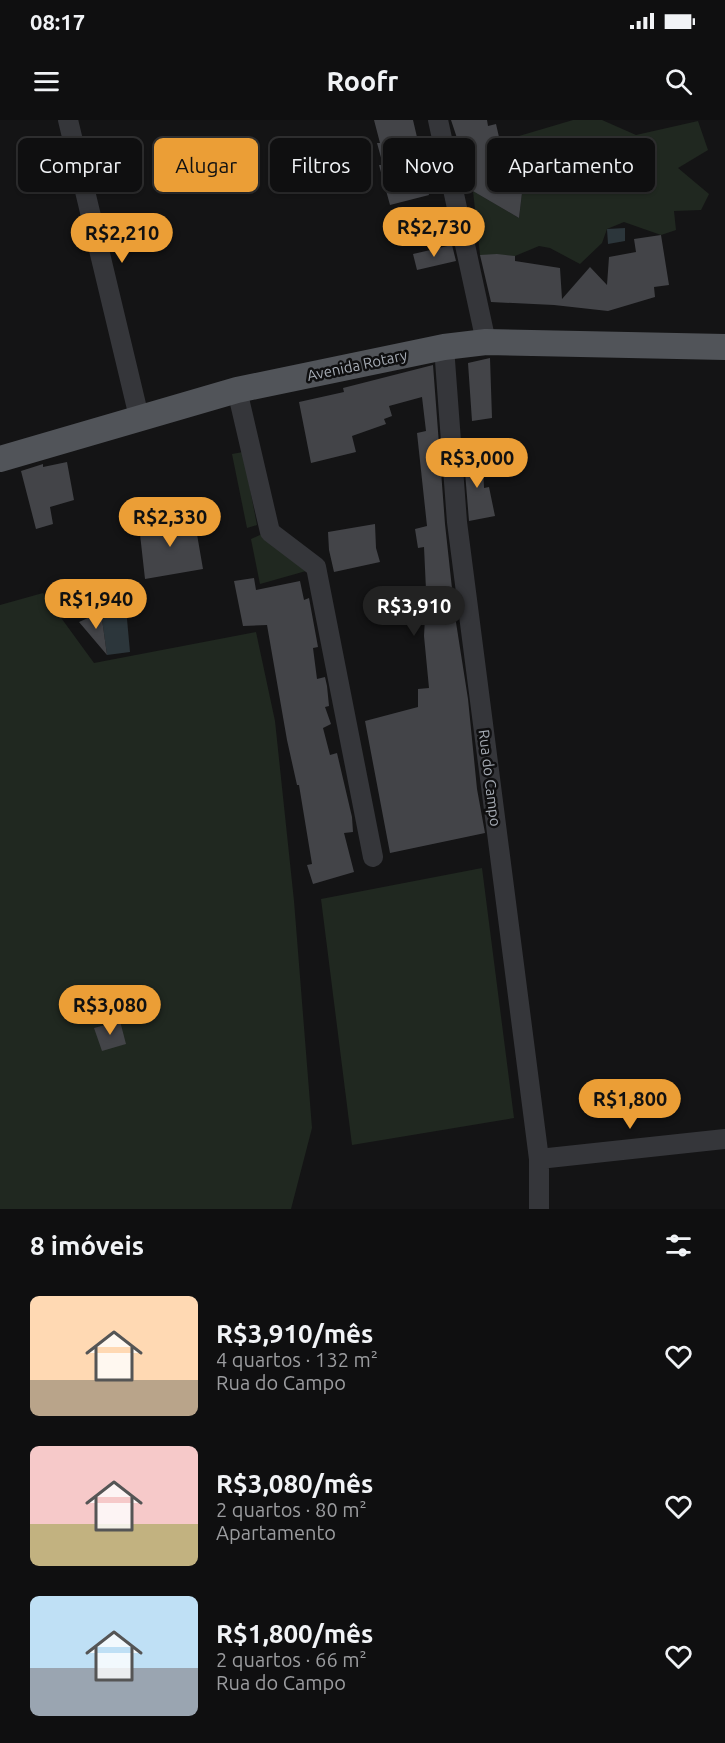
<!DOCTYPE html>
<html lang="pt">
<head>
<meta charset="utf-8">
<style>
	:root { --surface:#0f0f10; --page:#1d1d1e; --text:#f1f3f6; --muted:#9b9c9f; --line:#2f2f30; --accent:#eb9e36 }
	body { margin:0; font-family:Ubuntu,sans-serif; background:var(--page); color:var(--text); height:100vh; display:flex; flex-direction:column; font-size:22px; white-space:nowrap }
	* { box-sizing:border-box; margin:0 }
	p { font-size:20px; color:var(--muted) }
	.icon { flex:none; width:33px; height:33px; fill:none; stroke:currentColor; stroke-width:2; stroke-linecap:round; stroke-linejoin:round }
	.map { position:relative; height:1089px; overflow:hidden }
	.side { display:flex; flex-direction:column; background:var(--surface); flex:1 }
	.side>* { flex:none }
	.banner { position:absolute; left:18px; top:18px; width:690px; height:54px; display:flex; gap:12px }
	.price { position:absolute; translate:-50% -51px; padding:0 14px; border-radius:21px; background:var(--accent); color:#111; font-size:20px; line-height:39px; filter:drop-shadow(0 2px 3px #0008) }
	.price::after { content:''; position:absolute; left:50%; top:36px; width:18px; height:14px; margin-left:-9px; background:inherit; clip-path:polygon(0 0,100% 0,50% 100%) }
	.price.current { background:#222; color:#fff }
	ul { padding:0; list-style:none }
	li { display:flex; align-items:center; gap:18px; height:150px; padding:0 30px }
	li span { display:grid; place-items:center; flex:none; width:168px; height:120px; border-radius:9px; color:#555 }
	li>.icon { margin-inline-start:auto }
	span .icon { width:72px; height:72px; fill:#fffc; stroke-width:1 }
	li b { font-size:26px }
	h2 { display:flex; justify-content:space-between; align-items:center; height:72px; padding:0 30px; font-size:26px }
	.pill { padding:0 21px; border-radius:9px; background:var(--surface); box-shadow:0 2px 4px #0004,0 0 0 2px var(--line); font-size:21px; line-height:54px }
	.pill.current { background:var(--accent); color:#111 }
	.status { display:flex; justify-content:space-between; align-items:center; height:42px; padding:0 30px; background:var(--surface); direction:ltr }
	.status svg { height:16px; fill:currentColor }
	header { display:flex; justify-content:space-between; align-items:center; height:78px; padding:0 30px; background:var(--surface); font-size:27px; font-weight:700 }
	.map>svg:first-child { display:block }
	.green { fill:#202820 }
	.water { fill:#2c363b }
	.building { fill:#434448 }
	.lines { fill:none; stroke-linecap:round; stroke-linejoin:round }
	.minor { stroke:#35363a; stroke-width:20 }
	.major { stroke:#515459; stroke-width:26 }
	.labels { text-anchor:middle; dominant-baseline:central; stroke-width:5; stroke-linejoin:round; paint-order:stroke }
	.street-label { font-size:15px; fill:#a6acb5; stroke:#0f0f10 }
</style>
</head>
<body>
<div class="status"><b>08:17</b><svg viewBox="0 0 49 12"><path d="M0 12V9h3v3zM5 12V6h3v6zM10 12V3h3v9zM15 12V0h3v12zM26 1h20v11H26zM47 4h2v5h-2z"/></svg></div>
<header><svg class="icon" aria-label="menu" viewBox="0 0 24 24"><path d="M4 6h16M4 12h16M4 18h16"/></svg>Roofr<svg class="icon" aria-label="search" viewBox="0 0 24 24"><circle cx="10" cy="10" r="6"/><path d="M15 15l6 6"/></svg></header>
<div class="map">
<svg width="725" height="1089" viewBox="0 0 725 1089">
	<rect width="100%" height="100%" fill="#141415"/>
	<path class="green" d="M573,0h29l34,15 62,-14 10,29 -30,18 31,26 -8,16 -27,1 2,19 -15,5 -37,-13 -17,7 -5,14 -22,21 -30,-16 -11,-2 -24,10 -35,-1 -7,-64 46,27 6,-49 -29,-9 23,-24z
		M243,332l14,73 -10,3 -15,-74z
		M262,414l44,37 -46,13 -9,-45z
		M43,473l51,70 162,-31 19,89 19,180 18,227 -21,81h-291v-604z
		M482,748l32,250 -162,27 -31,-246z"/>
	<path class="water" d="M625,108v13l-17,3 -1,-15z
		M126,488l4,44 -23,3 -6,-43z"/>
	<path class="building" d="M374,0h39l7,30 -4,1 13,44 -39,10 -11,-40h4l-6,-22h3z
		M451,0h36l1,6 8,-2 9,39 20,5 -6,50 -53,-31 -3,-31z
		M661,115l8,50 -15,2 1,10 -47,14 -54,-6 -63,-3 -11,-47 17,-1 18,2v5l45,7 2,31 28,-32 17,18 2,-28 27,-5 -2,-13z
		M452,125l4,16 -39,9 -4,-16z
		M490,238l2,60 -20,3 -4,-58z
		M433,245l12,159 10,92 13,83 9,90 8,44 -95,20 -25,-132 53,-14v-18l11,-1 -5,-52 1,-18h5l-2,-28h-2l-2,-43 -6,1 -3,-19 12,-3 -10,-93 9,-2 -4,-34 -33,9 3,10 -8,3 2,5 -34,12 4,16 -45,11 -12,-61 45,-10 -1,-4z
		M472,326l4,22 7,-1 1,21 5,-1 6,29 -26,5 -6,-74z
		M67,342l7,38 -24,7 3,17 -17,5 -15,-58 22,-7v3z
		M194,397l9,52 -58,10 -6,-54z
		M375,404l1,24 4,14 -46,10 -5,-22 -1,-18z
		M254,458l2,12 44,-9 4,19 5,-2 9,49 -5,1 4,31 8,-2 2,9 2,20 -4,1 6,17 -8,4 7,27 7,-2 15,64 1,15 -9,1 10,39 -41,12 -6,-19 5,-1 -13,-79h-2l-10,-45 -20,-115 -24,1 -9,-45z
		M101,492l6,43 -28,-33z
		M120,901l6,23 -24,7 -8,-23z"/>
	<g class="lines">
		<path class="minor" d="M68,0l71,297
			M438,0l48,222
			M444,227l13,175 82,637v50
			M237,270l33,142 46,35 57,290
			M539,1039l186,-20"/>
		<path class="major" d="M0,339l237,-69 207,-43 42,-5 239,5"/>
	</g>
	<g class="labels">
		<g class="street-label">
			<text transform="translate(357 245) rotate(-12)">Avenida Rotary</text>
			<text transform="translate(490 658) rotate(83)">Rua do Campo</text>
		</g>
	</g>
</svg>
<b class="price" style="left:434px;top:138px">R$2,730</b>
<b class="price" style="left:122px;top:144px">R$2,210</b>
<b class="price" style="left:477px;top:369px">R$3,000</b>
<b class="price" style="left:170px;top:428px">R$2,330</b>
<b class="price" style="left:96px;top:510px">R$1,940</b>
<b class="price current" style="left:414px;top:517px">R$3,910</b>
<b class="price" style="left:110px;top:916px">R$3,080</b>
<b class="price" style="left:630px;top:1010px">R$1,800</b>
<div class="banner">
<a class="pill">Comprar</a>
<a class="pill current">Alugar</a>
<a class="pill">Filtros</a>
<a class="pill">Novo</a>
<a class="pill">Apartamento</a>
</div>
</div>
<section class="side">
<h2>8 imóveis<svg class="icon" aria-label="filters" viewBox="0 0 24 24"><path d="M4 7h16M4 17h16"/><circle cx="9" cy="7" r="2"/><circle cx="15" cy="17" r="2"/></svg></h2>
<ul>
<li><span style="background:linear-gradient(#ffd9b3 70%,#b9a48a 0)"><svg class="icon" aria-label="home" viewBox="0 0 24 24"><path d="M3 11l9-7 9 7M6 9v11h12V9"/></svg></span><div><b>R$3,910/mês</b><p>4 quartos · 132 m²</p><p>Rua do Campo</p></div><svg class="icon" aria-label="heart" viewBox="0 0 24 24"><path d="M12 20l-8-8c-3-5 5-10 8-4 3-6 11-1 8 4z"/></svg></li>
<li><span style="background:linear-gradient(#f6c9c9 65%,#c2b280 0)"><svg class="icon" aria-label="home" viewBox="0 0 24 24"><path d="M3 11l9-7 9 7M6 9v11h12V9"/></svg></span><div><b>R$3,080/mês</b><p>2 quartos · 80 m²</p><p>Apartamento</p></div><svg class="icon" aria-label="heart" viewBox="0 0 24 24"><path d="M12 20l-8-8c-3-5 5-10 8-4 3-6 11-1 8 4z"/></svg></li>
<li><span style="background:linear-gradient(#bfe0f5 60%,#9aa5b1 0)"><svg class="icon" aria-label="home" viewBox="0 0 24 24"><path d="M3 11l9-7 9 7M6 9v11h12V9"/></svg></span><div><b>R$1,800/mês</b><p>2 quartos · 66 m²</p><p>Rua do Campo</p></div><svg class="icon" aria-label="heart" viewBox="0 0 24 24"><path d="M12 20l-8-8c-3-5 5-10 8-4 3-6 11-1 8 4z"/></svg></li>
</ul>
</section>
</body>
</html>
